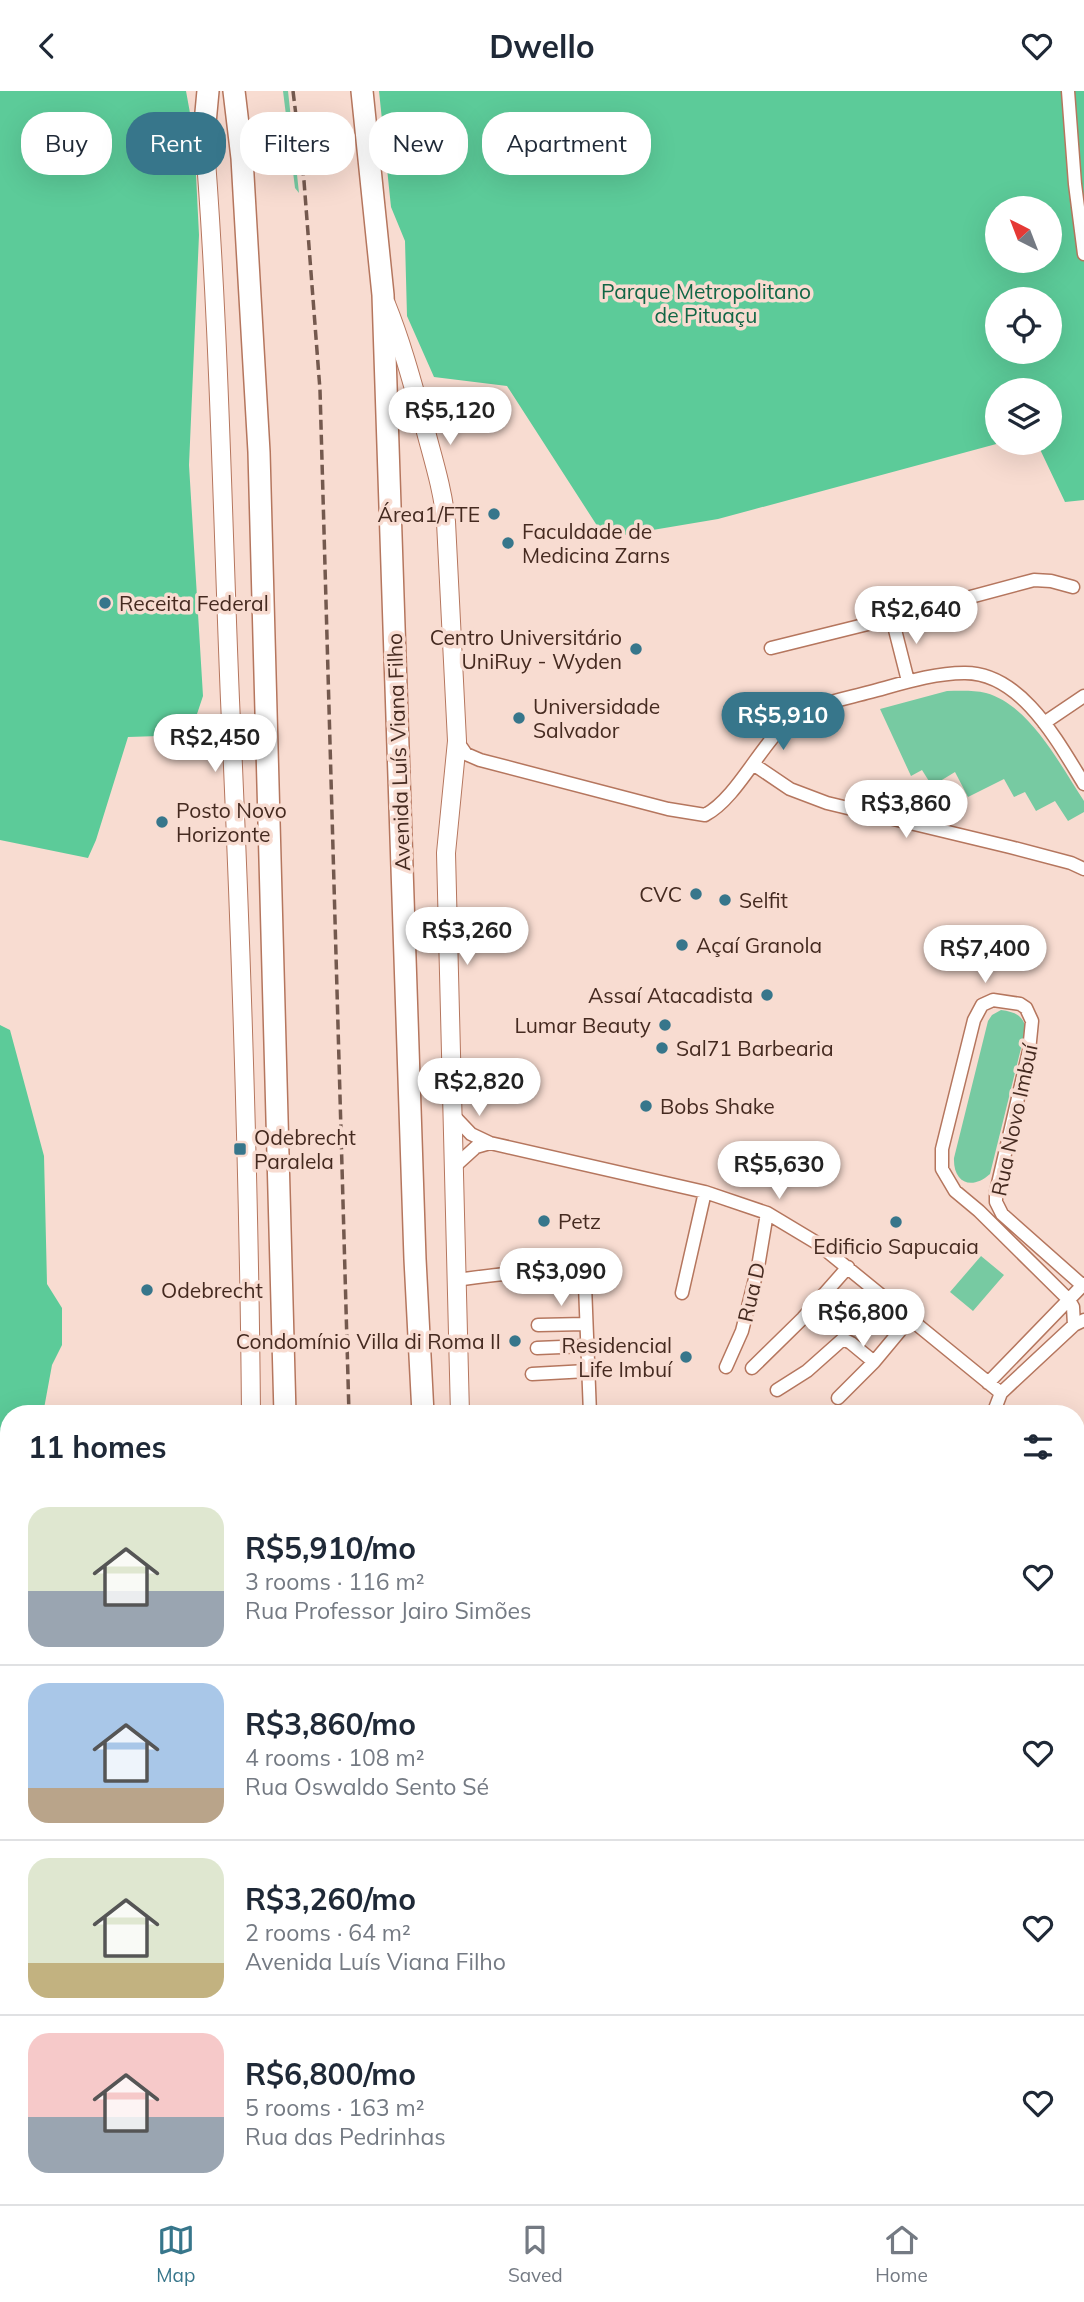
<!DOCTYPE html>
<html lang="en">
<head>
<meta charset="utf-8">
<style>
	:root { --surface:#fff; --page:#f6f6f7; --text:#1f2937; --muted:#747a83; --line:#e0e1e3; --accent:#37768b }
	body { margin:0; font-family:Mulish,sans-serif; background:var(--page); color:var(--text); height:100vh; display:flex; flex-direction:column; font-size:26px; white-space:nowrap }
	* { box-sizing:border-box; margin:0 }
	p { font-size:23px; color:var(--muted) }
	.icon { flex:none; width:38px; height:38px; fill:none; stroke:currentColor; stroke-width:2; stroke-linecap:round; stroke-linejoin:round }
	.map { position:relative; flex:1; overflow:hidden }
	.side { position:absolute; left:0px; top:1314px; width:1085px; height:800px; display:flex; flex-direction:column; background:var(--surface); border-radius:28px 28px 0 0; box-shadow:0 7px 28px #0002 }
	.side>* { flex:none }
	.banner { position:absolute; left:21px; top:21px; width:700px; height:63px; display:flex; gap:14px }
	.needle { width:46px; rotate:318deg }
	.tools { position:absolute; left:985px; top:105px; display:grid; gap:14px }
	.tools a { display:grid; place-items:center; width:77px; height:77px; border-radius:50%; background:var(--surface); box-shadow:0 7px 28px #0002; font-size:35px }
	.price { position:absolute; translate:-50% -60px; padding:0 16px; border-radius:24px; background:#fff; color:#222; font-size:23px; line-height:46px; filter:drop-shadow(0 2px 4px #0008) }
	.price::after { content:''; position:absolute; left:50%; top:42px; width:21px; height:16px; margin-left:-10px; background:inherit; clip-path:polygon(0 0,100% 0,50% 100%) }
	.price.on { background:var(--accent); color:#fff }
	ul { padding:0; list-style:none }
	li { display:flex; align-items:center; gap:21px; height:175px; padding:0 28px }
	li+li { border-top:2px solid var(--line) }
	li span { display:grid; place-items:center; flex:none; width:196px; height:140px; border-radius:21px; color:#555 }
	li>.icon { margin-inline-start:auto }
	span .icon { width:84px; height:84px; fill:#fffc; stroke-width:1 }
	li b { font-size:30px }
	h2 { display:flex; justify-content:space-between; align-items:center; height:84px; padding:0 28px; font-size:30px }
	.tag { padding:0 24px; border-radius:28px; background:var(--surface); box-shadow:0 7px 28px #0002; font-size:24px; line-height:63px }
	.tag.on { background:var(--accent); color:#fff }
	header { display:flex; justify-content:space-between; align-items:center; height:91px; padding:0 28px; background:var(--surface); font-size:32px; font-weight:700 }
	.menu { display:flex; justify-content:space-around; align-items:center; height:98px; border-top:2px solid var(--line); background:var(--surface); font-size:19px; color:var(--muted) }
	.menu a { display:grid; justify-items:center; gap:4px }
	.menu .on { color:var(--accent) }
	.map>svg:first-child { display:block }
	.green { fill:#77caa2 }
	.forest { fill:#5ccb99; fill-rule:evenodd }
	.water { fill:#389dbb }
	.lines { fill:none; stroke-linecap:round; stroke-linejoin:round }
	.minor-casing { stroke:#b5765e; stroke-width:15 }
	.tertiary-casing { stroke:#b5765e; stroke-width:18 }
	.secondary-casing { stroke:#b5765e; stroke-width:20 }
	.trunk-casing { stroke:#b5765e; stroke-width:24 }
	.minor { stroke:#fff; stroke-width:12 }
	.tertiary { stroke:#fff; stroke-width:16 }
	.secondary { stroke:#fff; stroke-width:18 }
	.trunk { stroke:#fff; stroke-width:21 }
	.rail { stroke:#74594e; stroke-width:3.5; stroke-dasharray:10 5; stroke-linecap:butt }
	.poi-dot { fill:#37768b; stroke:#f8dcd1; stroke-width:2.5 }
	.labels { text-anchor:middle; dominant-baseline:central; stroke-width:7; stroke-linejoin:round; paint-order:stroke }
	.park-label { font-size:21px; fill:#116645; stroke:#f8dcd1 }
	.poi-label { font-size:21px; fill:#452a20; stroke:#f8dcd1; text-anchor:start }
	.street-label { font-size:21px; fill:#452a20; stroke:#f8dcd1 }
</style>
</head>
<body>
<header><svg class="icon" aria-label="back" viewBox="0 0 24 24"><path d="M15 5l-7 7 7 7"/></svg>Dwello<svg class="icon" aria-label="heart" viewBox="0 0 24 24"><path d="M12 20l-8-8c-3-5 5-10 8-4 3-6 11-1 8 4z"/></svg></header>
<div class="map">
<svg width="1084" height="2113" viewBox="0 0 1084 2113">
	<rect width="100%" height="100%" fill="#f8dcd1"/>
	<path class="green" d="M283,0h5l11,102 -4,-5z
		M947,600c12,0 26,-1 39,2 44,12 74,72 98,108v11l-16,9 -13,-20 -19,10 -11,-19 -11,5 -10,-18 -36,18 -13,-25 -23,14 -10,-16 -11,6 -31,-67z
		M1001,919c13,2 21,4 25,18l-36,146c-19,17 -37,8 -36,-16l34,-137 4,-6z
		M981,1165l23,19 -31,36 -23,-19z
		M995,2105h71l-8,8h-64z"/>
	<path class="forest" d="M0,0h186l8,44 5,100 -10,230 14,231 -13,39 -62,2 -32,103 -8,18 -88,-18z
		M379,0h705v409l-19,2 -28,-59h13v-53h-52v53h2l-282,76 -113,19 -98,-152 -73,-9 -27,-61 -2,-75 -14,-34zM998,117h52v53h-52zM998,208h52v53h-52z
		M0,934l10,5 34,126 3,128 15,24v37l-10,20 -9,49h-34v66l-9,1z
		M1084,2016v53l-8,4v-49z"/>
	<path class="water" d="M347,2105h68v8h-68z"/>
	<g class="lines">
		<defs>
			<path id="minor" d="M1068,0l7,93 9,70
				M892,527l16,63
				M771,557l121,-30 142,-38 17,1 22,6
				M1044,632l40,-27
				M457,650l9,13 14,6 188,49 37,6c29,-15 53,-64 77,-88 23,-22 59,-27 88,-35 30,-8 63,-19 94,-19 57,-1 94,69 120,111
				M753,673l37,25 37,14 183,44 61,16 13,6
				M452,1023l19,20 19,9 215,49 62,21 50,30 184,150
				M454,1076l22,-20 14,-4
				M456,1189c23,-3 109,-16 126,-3l3,8 5,129
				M682,1202l23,-101
				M538,1234l47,-1
				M1074,1234l-1,-18 -4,-7 -90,-89 -24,-20 -13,-22v-20l32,-129 8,-15 11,-5 27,4 6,4 6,13 -3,30 -33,141v10l6,12 80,71
				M537,1257l49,-2
				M726,1276l16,-36 16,-64 9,-54
				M752,1277l51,-50 45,-51
				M532,1283l55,-3
				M988,1292l96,-99
				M777,1299l30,-19 36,-32 8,4 23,19
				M838,1307l36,-36 35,-42
				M993,1323l8,-21 73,-68 10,-5
				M0,1628l9,-4
				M0,1782l9,-9
				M1076,1795l8,8
				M0,1814l9,22
				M1076,1840l8,8
				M0,1891l9,-1
				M0,1960l9,-17
				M1076,2003l8,-7"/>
			<path id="tertiary" d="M533,2105l1,8
				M659,2105l1,8
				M936,2105c10,8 22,8 31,0"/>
			<path id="secondary" d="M203,31c16,192 19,385 27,578 11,238 19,476 21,714
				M386,213c17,42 28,85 40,128 8,30 17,59 20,90l11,219 -11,112 14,561
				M0,1404h9
				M0,1430h9
				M1076,2079l8,-3
				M965,2107l5,6
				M266,2113v-8
				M495,2113l1,-8
				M1063,2113l8,-8"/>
			<path id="trunk" d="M234,0l8,67 17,294 26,962
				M362,0l21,204 32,964 8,155
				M204,43l4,-43
				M296,2105l2,8
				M448,2105l1,8"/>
		</defs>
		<use href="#minor" class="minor-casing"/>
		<use href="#tertiary" class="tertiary-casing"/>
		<use href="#secondary" class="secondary-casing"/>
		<use href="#trunk" class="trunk-casing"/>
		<use href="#minor" class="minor"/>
		<use href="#tertiary" class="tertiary"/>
		<use href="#secondary" class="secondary"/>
		<use href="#trunk" class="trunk"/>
		<path class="rail" d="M293,0l11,90 16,209 29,1024
			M371,2105l1,8"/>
	</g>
	<g class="poi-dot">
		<circle cx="494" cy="423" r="7"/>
		<circle cx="508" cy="452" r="7"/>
		<circle cx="105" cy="512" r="7"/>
		<circle cx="636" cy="558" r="7"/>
		<circle cx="519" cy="627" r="7"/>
		<circle cx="162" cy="731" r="7"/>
		<circle cx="696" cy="803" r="7"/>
		<circle cx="725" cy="809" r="7"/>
		<circle cx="682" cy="854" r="7"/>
		<circle cx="767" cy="904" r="7"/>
		<circle cx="665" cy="934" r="7"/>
		<circle cx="662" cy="957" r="7"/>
		<circle cx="646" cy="1015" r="7"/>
		<rect x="233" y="1051" width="14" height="14" rx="3.5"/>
		<circle cx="544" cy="1130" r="7"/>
		<circle cx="896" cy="1131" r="7"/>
		<circle cx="147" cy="1199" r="7"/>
		<circle cx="515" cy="1250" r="7"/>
		<circle cx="686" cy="1266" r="7"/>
	</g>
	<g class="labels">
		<g class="park-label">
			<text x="706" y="200">Parque Metropolitano<tspan x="706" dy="24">de Pituaçu</tspan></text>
		</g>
		<g class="poi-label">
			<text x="480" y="423" text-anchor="end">Área1/FTE</text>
			<text x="522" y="440">Faculdade de<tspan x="522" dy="24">Medicina Zarns</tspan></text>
			<text x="119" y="512">Receita Federal</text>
			<text x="622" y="546" text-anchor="end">Centro Universitário<tspan x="622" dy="24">UniRuy - Wyden</tspan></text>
			<text x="533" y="615">Universidade<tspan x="533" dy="24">Salvador</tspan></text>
			<text x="176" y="719">Posto Novo<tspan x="176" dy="24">Horizonte</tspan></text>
			<text x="682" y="803" text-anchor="end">CVC</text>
			<text x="739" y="809">Selfit</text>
			<text x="696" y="854">Açaí Granola</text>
			<text x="753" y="904" text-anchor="end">Assaí Atacadista</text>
			<text x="651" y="934" text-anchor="end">Lumar Beauty</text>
			<text x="676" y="957">Sal71 Barbearia</text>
			<text x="660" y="1015">Bobs Shake</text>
			<text x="254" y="1046">Odebrecht<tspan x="254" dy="24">Paralela</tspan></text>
			<text x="558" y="1130">Petz</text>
			<text x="896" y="1155" text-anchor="middle">Edificio Sapucaia</text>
			<text x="161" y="1199">Odebrecht</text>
			<text x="501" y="1250" text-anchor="end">Condomínio Villa di Roma II</text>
			<text x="672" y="1254" text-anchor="end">Residencial<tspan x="672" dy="24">Life Imbuí</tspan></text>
		</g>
		<g class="street-label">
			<text transform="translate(398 661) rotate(-92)">Avenida Luís Viana Filho</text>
			<text transform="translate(1014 1029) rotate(-78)">Rua Novo Imbuí</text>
			<text transform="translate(751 1201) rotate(-77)">Rua D</text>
		</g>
	</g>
</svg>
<div class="tools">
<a><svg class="needle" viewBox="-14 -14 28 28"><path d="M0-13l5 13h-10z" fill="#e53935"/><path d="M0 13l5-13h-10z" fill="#747a83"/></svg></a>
<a><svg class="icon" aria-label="locate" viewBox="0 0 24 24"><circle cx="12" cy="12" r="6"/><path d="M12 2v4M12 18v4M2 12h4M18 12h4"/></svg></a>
<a><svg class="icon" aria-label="layers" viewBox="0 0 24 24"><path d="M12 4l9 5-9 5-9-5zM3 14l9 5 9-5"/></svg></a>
</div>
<b class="price" style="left:450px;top:356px">R$5,120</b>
<b class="price" style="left:916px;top:555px">R$2,640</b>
<b class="price on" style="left:783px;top:661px">R$5,910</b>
<b class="price" style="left:215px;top:683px">R$2,450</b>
<b class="price" style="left:906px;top:749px">R$3,860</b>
<b class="price" style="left:467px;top:876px">R$3,260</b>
<b class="price" style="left:985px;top:894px">R$7,400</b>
<b class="price" style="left:479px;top:1027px">R$2,820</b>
<b class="price" style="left:779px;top:1110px">R$5,630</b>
<b class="price" style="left:561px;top:1217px">R$3,090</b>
<b class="price" style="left:863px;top:1258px">R$6,800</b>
<div class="banner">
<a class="tag">Buy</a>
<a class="tag on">Rent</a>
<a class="tag">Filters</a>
<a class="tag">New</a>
<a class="tag">Apartment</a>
</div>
<section class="side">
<h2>11 homes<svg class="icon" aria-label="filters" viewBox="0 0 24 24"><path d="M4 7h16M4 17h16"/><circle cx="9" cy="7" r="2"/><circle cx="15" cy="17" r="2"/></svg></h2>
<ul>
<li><span style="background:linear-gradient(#dfe7d0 60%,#9aa5b1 0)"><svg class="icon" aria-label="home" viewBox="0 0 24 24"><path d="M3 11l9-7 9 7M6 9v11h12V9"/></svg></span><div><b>R$5,910/mo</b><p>3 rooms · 116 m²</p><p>Rua Professor Jairo Simões</p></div><svg class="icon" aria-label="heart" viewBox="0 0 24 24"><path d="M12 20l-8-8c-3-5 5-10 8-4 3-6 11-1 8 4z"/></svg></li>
<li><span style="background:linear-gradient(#a9c7e8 75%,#b9a48a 0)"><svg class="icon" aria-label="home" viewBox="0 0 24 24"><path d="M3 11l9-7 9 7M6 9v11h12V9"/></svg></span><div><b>R$3,860/mo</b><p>4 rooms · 108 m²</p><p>Rua Oswaldo Sento Sé</p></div><svg class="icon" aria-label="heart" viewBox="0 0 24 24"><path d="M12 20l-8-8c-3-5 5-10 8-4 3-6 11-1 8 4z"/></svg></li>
<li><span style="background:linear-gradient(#dfe7d0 75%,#c2b280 0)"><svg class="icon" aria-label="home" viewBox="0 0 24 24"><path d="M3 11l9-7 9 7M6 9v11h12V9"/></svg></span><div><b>R$3,260/mo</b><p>2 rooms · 64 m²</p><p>Avenida Luís Viana Filho</p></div><svg class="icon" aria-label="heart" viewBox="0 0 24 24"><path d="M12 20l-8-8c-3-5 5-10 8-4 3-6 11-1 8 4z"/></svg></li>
<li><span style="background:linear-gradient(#f6c9c9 60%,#9aa5b1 0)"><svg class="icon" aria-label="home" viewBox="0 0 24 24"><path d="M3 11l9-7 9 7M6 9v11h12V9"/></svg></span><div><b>R$6,800/mo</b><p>5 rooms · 163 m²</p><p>Rua das Pedrinhas</p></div><svg class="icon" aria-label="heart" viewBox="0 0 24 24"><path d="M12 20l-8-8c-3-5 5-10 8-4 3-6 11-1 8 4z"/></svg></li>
</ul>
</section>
</div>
<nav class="menu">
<a class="on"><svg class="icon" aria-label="map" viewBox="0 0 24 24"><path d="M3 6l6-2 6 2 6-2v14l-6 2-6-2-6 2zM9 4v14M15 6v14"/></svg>Map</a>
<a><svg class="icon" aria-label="saved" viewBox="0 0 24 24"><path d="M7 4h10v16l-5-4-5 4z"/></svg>Saved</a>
<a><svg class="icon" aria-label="home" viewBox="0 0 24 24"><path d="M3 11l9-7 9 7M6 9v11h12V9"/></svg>Home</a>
</nav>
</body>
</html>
